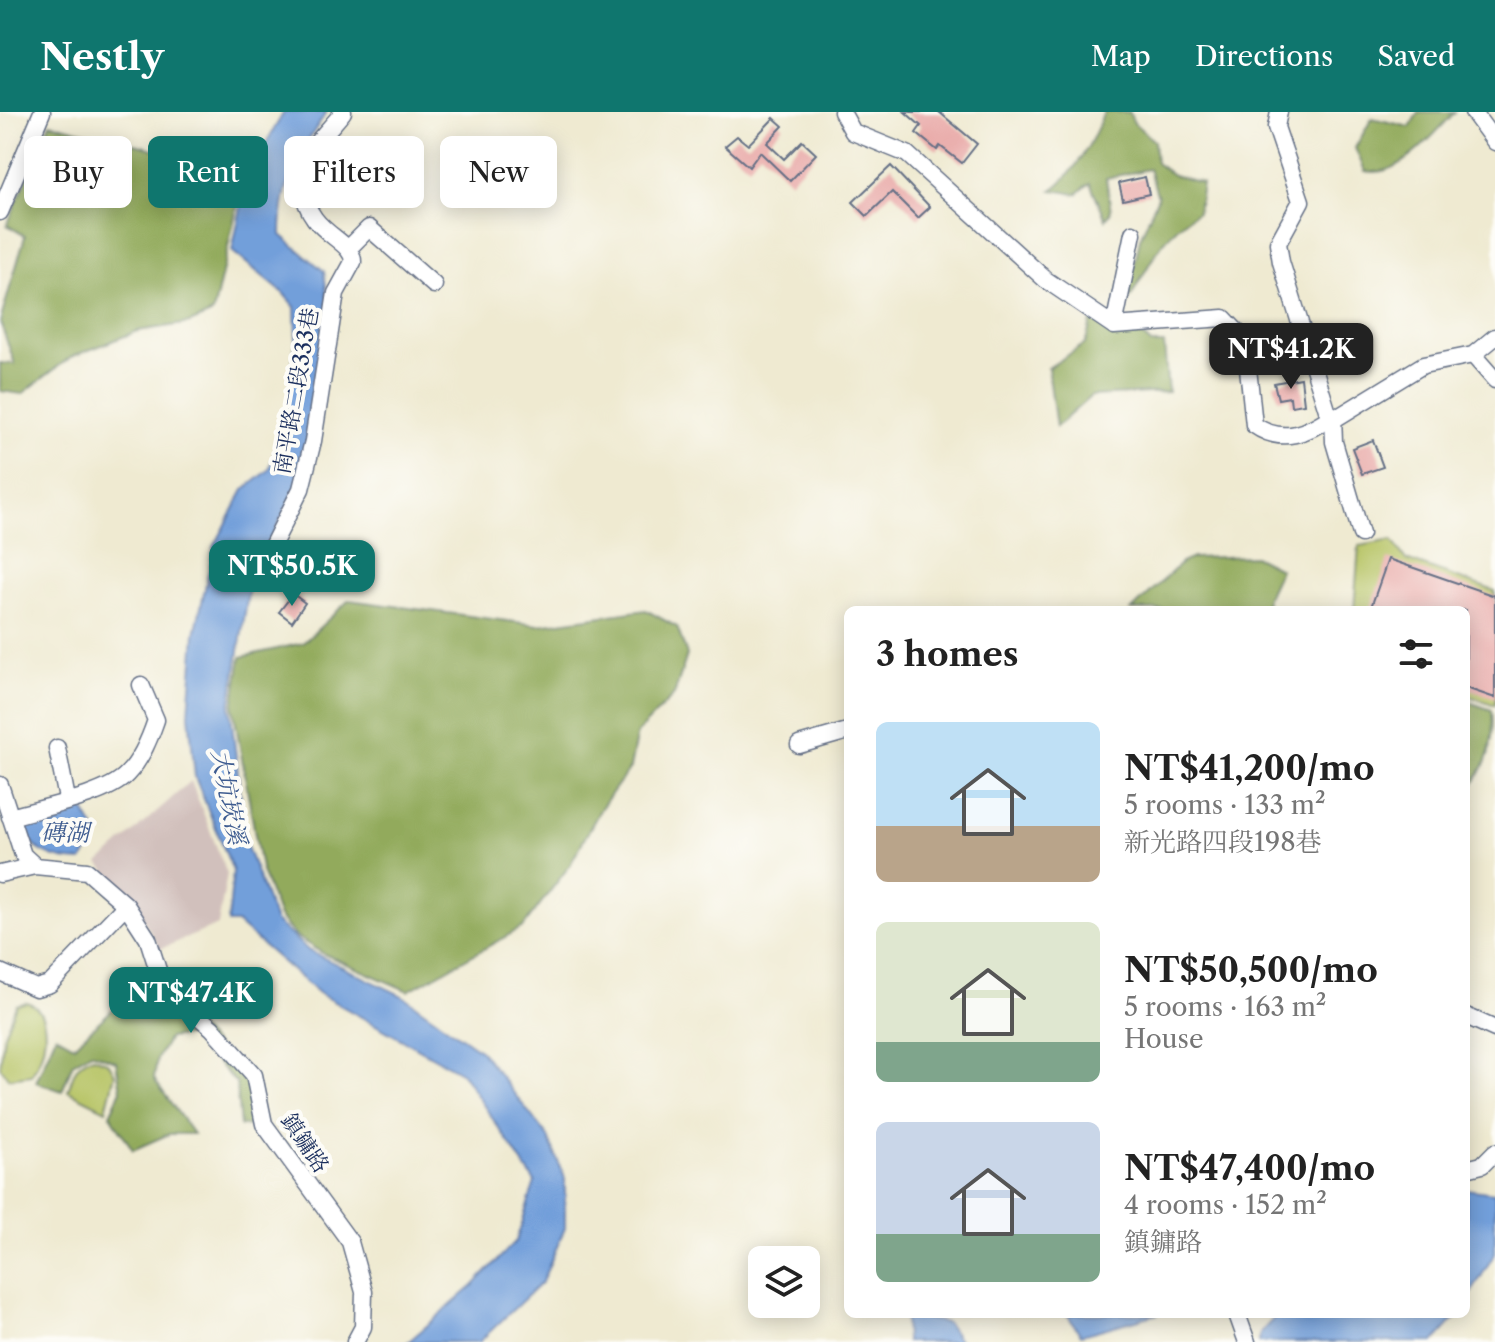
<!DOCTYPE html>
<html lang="en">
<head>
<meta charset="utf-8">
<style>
	:root { --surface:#fff; --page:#f2f2f2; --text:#222; --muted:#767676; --accent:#0f766e }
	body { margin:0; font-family:"Libre Caslon Text","Noto Serif TC",serif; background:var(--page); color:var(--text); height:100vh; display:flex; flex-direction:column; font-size:30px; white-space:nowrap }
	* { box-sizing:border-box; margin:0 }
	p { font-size:26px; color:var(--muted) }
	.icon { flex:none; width:44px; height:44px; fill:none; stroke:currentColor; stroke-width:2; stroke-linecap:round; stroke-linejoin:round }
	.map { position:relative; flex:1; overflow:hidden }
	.sheet { position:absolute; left:844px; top:494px; width:626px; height:712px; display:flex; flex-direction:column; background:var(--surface); border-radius:12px; box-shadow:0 4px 20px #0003 }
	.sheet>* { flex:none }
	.top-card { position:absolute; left:24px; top:24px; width:700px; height:72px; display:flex; gap:16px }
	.buttons { position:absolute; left:748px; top:1134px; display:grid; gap:16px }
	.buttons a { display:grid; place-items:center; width:72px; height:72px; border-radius:12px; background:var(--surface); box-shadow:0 4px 20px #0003; font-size:40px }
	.price { position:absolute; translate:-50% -68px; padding:0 18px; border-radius:16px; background:var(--accent); color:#fff; font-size:26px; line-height:52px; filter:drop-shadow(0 2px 4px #0008) }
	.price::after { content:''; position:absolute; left:50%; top:48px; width:24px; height:18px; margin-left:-12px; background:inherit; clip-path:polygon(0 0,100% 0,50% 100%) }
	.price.current { background:#222; color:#fff }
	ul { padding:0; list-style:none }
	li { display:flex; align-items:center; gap:24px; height:200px; padding:0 32px }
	li span { display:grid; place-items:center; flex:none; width:224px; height:160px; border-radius:12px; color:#555 }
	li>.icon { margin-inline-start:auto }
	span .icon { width:96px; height:96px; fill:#fffc; stroke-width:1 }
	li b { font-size:34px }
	h2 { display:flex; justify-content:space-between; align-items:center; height:96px; padding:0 32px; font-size:34px }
	.chip { padding:0 28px; border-radius:12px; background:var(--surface); box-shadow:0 4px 20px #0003; font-size:28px; line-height:72px }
	.chip.current { background:var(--accent); color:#fff }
	header { display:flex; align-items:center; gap:48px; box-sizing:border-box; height:112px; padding:0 40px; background:var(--accent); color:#fff }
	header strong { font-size:38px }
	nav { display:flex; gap:44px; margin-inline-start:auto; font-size:28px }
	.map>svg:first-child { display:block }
	.industrial { fill:#d1c0bc }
	.green { fill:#b8c567; stroke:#6a7a62; stroke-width:2 }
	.forest { fill:#92aa5c; stroke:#566c5d; stroke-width:2 }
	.water { fill:#729fda; stroke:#46679c; stroke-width:2 }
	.building { fill:#e9aaa9 }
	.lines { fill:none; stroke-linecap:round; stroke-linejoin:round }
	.minor-casing { stroke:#657086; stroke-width:19 }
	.minor { stroke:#fff; stroke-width:16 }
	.labels { text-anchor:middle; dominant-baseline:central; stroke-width:8; stroke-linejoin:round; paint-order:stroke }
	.street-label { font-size:22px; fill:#1b2f5e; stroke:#fdfcf7 }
	.water-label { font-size:24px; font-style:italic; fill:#3e5c90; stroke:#fdfcf7 }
</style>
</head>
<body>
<header>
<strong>Nestly</strong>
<nav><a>Map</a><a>Directions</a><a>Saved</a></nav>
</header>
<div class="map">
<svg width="1495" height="1230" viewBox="0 0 1495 1230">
	<rect width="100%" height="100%" fill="#fdfcf7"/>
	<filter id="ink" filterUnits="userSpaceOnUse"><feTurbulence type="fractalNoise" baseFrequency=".0125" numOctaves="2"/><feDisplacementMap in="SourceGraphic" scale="16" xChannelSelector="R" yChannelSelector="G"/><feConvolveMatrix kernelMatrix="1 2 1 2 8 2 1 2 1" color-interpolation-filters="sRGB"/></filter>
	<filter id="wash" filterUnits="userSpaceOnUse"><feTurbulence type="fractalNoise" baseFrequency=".006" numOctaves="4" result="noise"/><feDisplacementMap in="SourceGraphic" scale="32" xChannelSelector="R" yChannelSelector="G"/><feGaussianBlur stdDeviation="1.8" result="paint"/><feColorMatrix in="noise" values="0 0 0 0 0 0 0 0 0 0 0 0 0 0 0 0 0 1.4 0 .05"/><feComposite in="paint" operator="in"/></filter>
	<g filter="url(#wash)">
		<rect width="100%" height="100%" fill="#efead1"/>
		<path class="industrial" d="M191,669l36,93 -9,51 -58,24 -26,-47 -35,-39z"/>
		<path class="green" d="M1392,428l14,20 89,31v114l-29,-10v-85h-112l5,-64z
			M27,890c27,10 19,53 4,73l-22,3 -9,-11 4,-33 12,-29z
			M94,945l15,6 6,11 -9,36 -38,-19c5,-16 8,-31 26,-34z"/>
		<path class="forest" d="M1104,0h25l5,11 20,18 2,22 17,12 29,8 -4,29c-38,22 -50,57 -72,93l14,-67 18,-41 -9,-28 -43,9 5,33 -5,8 -16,-36 -13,11 -25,-4c25,-19 41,-49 52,-78z
			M1418,0h37c-20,21 -57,68 -90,59l-10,-23 17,-30 38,9z
			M50,11l195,49 -32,141 -23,10 -52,8 -67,26 -49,37 -22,-3v-28l15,1 -15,-42 25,-86 -18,-11z
			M1092,207l24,15 24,-1 11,11h13l4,48 -77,4 -35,31 -8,-59 37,-24z
			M1254,444l26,13 -13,28 -1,13h-134l49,-47 12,-5z
			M349,488l189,25 108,-15 31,17 10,28 -13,40 -37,38 -7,35 -29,40 -31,57 -47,62 -115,64 -84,-37 -29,-18 -16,-19 -18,-48 -28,-162 8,-50 62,-14z
			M1466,589l26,9c3,30 -4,60 -26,81z
			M151,862l6,19 37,30 52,55 11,47 -17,1 -4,-43 -44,-48 -23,3 -12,21 -3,20 39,55h-24l-36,16 -23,-36 11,-24 -5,-29 -25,-9 -18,11 -11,28 -26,-9 20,-47 18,10z"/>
		<path class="water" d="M284,0h43c-30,43 -46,69 -46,123l43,36 4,32 -19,133 -13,52 -46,93 -20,126 17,140 28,74 34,30 94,45 78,55 67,86 17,41v50l-23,54 -63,60h-71l65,-56 43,-45 19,-59 -73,-109 -144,-80 -81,-70h-9l5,-52 -38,-94 -6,-63 6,-80 19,-87 30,-57 25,-20 18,-57 9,-75 -1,-31 -12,-14 -51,-42 16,-77z
			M79,690l15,26 -5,23 -7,10c-24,0 -61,-10 -55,-42z
			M1466,1077l29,4v60l-29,49z
			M1067,1202h91l-77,21z
			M1278,1202h181l-25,28h-175l1,-9z
			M905,1203l42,8 13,19h-54z"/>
		<g id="blocks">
			<path class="building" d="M905,0h34l38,32 -15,19 -22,-17 -3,4 -21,-17 5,-7z
				M774,6l9,8 -16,17 17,16 18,-18 14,13 -26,27 -30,-29 -11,15 -24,-21 12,-10 11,9z
				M891,54l39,41 -12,11 -26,-26 -25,24 -14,-14z
				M1145,65l4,17 -26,6 -4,-17z
				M1301,266l3,26 -13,2 -1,-9 -12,2 -4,-16z
				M1373,328l10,27 -21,7 -10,-26z
				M1388,447l107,37v102l-29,-10v-78h-96z
				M293,482l12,9 -13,19 -13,-10z"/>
		</g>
	</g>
	<g filter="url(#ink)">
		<use href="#blocks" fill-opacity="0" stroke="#657086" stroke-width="2"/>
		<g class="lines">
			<defs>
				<path id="minor" d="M842,0l11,20 54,22 139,126 68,46 110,-8 21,22 9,85c28,20 54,8 79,-10
					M1279,0l-3,15 25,74 -23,42 3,19 47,151 10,4 85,-52 50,-10 22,-18
					M1473,0l22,30
					M0,100l42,-100
					M349,136l20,-20 65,57
					M1114,214l19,-93
					M1473,243l22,25
					M1333,303l1,27 27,92
					M274,469l-13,-13 40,-79 12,-48 23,-148 17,-31c0,-24 -46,-27 -50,-75 -1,-10 -1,-22 4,-31 5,-10 28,-33 36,-44
					M799,633l49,-14
					M57,636l10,51
					M0,673l23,70 12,11 52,5 39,34 22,34 15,47 49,42 42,47 10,49 86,118 14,50 -1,35 -8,15
					M10,705c30,-9 97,-21 117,-43 14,-14 23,-36 29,-54l-15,-35
					M0,762l35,-8
					M0,860l36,16 14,-4 76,-79
					M1466,904l29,13
					M1466,1057l16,-4 13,-13
					M1237,1202l10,28"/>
			</defs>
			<use href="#minor" class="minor-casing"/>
			<use href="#minor" class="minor"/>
		</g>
	</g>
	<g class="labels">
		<g class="street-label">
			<text transform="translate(296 279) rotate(-80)">南平路二段333巷</text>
			<text transform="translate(305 1031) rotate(56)">鎮鏞路</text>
		</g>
		<g class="water-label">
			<text transform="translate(229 685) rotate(79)">大坑崁溪</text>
			<text x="65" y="720">磚湖</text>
		</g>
	</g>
</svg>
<div class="buttons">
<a><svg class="icon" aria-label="layers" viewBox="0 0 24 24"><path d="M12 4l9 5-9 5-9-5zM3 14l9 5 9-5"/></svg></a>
</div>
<b class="price current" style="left:1291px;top:279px">NT$41.2K</b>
<b class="price" style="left:292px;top:496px">NT$50.5K</b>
<b class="price" style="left:191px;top:923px">NT$47.4K</b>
<div class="top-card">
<a class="chip">Buy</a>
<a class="chip current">Rent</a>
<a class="chip">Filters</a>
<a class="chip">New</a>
</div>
<section class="sheet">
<h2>3 homes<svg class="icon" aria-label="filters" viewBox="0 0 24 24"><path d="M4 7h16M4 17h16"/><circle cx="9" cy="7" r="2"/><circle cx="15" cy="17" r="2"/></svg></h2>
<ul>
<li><span style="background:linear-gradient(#bfe0f5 65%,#b9a48a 0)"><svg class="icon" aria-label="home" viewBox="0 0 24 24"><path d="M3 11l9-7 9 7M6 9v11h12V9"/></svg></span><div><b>NT$41,200/mo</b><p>5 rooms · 133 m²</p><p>新光路四段198巷</p></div></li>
<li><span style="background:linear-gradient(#dfe7d0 75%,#7fa58c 0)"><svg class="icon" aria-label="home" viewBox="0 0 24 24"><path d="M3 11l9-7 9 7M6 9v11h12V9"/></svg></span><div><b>NT$50,500/mo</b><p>5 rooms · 163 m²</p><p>House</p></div></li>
<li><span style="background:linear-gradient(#c9d6e8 70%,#7fa58c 0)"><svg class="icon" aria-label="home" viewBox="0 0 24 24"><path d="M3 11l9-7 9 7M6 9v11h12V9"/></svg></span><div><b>NT$47,400/mo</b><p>4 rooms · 152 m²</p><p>鎮鏞路</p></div></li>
</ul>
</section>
</div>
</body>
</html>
